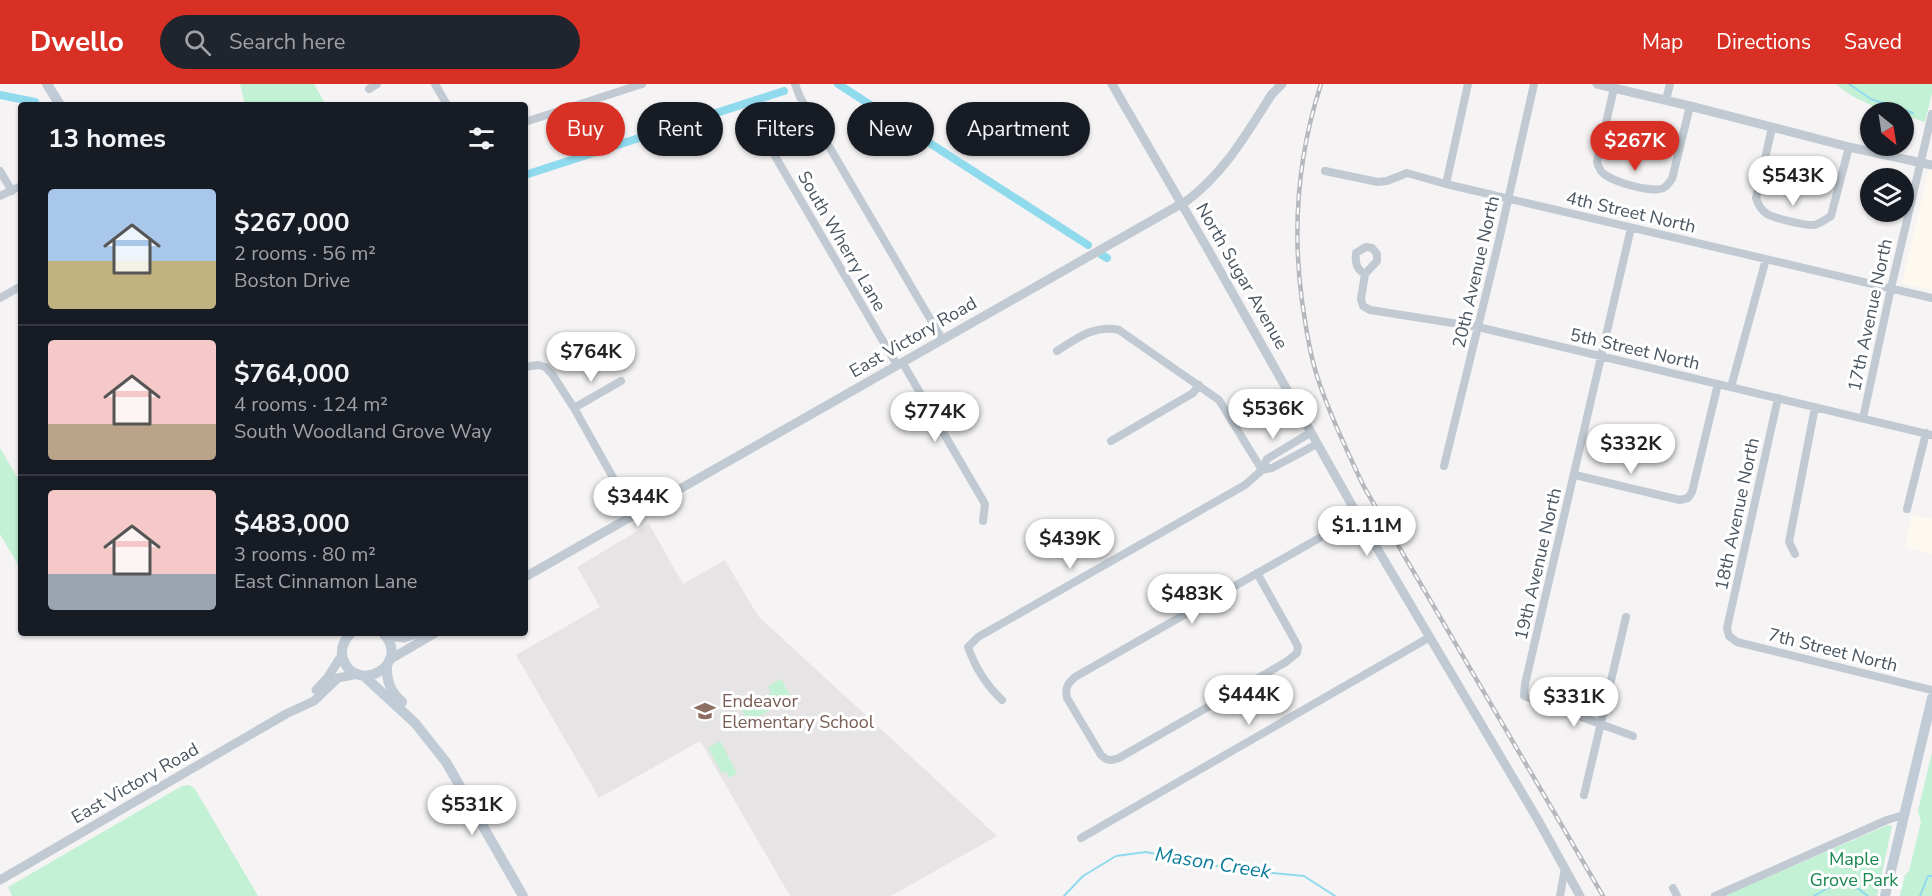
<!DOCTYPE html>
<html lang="en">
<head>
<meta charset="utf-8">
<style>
	:root { --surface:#171b24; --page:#20242c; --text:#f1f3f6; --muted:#9ea1a6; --line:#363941; --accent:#d93025 }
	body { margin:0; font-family:"Nunito Sans",sans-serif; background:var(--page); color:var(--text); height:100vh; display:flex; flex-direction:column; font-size:22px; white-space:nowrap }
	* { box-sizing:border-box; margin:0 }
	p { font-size:20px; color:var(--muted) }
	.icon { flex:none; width:33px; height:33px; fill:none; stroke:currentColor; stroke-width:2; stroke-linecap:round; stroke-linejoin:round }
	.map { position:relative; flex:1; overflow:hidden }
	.drawer { position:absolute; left:18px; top:18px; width:510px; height:534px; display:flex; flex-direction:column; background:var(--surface); border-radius:6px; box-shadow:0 2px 4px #0004 }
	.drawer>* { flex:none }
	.hud { position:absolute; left:546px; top:18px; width:570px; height:54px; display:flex; gap:12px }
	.needle { width:39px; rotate:150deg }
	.controls { position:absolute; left:1860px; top:18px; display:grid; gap:12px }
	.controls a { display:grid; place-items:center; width:54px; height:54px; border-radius:50%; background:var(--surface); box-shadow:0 2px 4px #0004; font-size:30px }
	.price { position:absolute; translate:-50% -51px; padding:0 14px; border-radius:21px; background:#fff; color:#222; font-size:20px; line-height:39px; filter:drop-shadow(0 2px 3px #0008) }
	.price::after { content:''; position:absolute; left:50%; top:36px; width:18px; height:14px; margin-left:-9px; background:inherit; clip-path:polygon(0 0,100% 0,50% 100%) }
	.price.selected { background:var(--accent); color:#fff }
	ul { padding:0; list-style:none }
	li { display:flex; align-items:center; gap:18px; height:150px; padding:0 30px }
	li+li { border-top:2px solid var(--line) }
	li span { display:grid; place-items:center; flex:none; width:168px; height:120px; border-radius:6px; color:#555 }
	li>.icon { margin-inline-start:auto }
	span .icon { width:72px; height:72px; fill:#fffc; stroke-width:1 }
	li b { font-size:26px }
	h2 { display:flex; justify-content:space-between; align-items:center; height:72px; padding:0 30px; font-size:26px }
	.chip { padding:0 21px; border-radius:27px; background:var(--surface); box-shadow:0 2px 4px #0004; font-size:21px; line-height:54px }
	.chip.selected { background:var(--accent); color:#fff }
	header { display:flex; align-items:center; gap:36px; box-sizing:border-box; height:84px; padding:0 30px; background:var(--accent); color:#fff }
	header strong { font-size:28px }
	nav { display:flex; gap:33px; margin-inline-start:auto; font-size:21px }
	.search { width:420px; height:54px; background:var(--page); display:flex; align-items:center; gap:15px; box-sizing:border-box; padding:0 21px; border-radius:33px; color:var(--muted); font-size:22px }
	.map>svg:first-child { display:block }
	.commercial { fill:#fdf9ef }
	.education { fill:#e6e4e5 }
	.green { fill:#c3f1d5 }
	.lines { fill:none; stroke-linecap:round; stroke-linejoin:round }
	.stream { stroke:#90daee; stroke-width:2 }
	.canal { stroke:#90daee; stroke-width:8 }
	.minor { stroke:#c1cad2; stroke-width:8 }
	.tertiary { stroke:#c1cad2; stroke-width:9 }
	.secondary { stroke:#c1cbd6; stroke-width:10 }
	.rail-casing { stroke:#b5b8bd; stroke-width:4.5 }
	.rail { stroke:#fff; stroke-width:2; stroke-dasharray:7; stroke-linecap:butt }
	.labels { text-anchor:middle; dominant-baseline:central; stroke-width:6; stroke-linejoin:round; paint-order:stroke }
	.street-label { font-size:18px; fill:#4a5661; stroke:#fff }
	.education-label { font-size:18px; fill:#785e54; stroke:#fff; text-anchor:start }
	.park-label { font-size:18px; fill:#17864f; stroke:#fff }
	.water-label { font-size:20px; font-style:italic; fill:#0c7c9b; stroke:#fff }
</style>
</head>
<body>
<header>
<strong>Dwello</strong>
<div class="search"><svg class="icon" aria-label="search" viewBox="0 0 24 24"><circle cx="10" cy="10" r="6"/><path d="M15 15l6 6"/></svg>Search here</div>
<nav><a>Map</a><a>Directions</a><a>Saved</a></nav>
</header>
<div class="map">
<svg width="1932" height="812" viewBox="0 0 1932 812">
	<rect width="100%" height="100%" fill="#f5f3f3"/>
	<path class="commercial" d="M1929,84l3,1v121l-30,-7z
		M1912,430l20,5v35l-27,-7z"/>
	<path class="education" d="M649,440l34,60 42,-24 33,56 239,220 -106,60h-101l-90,-155 -101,57 -83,-143 84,-48 -23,-40z"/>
	<path class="green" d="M240,0h74l12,21h-81z
		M1836,0h96v9l-7,29 -21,-7v-3c-23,0 -51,-13 -68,-28z
		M0,364l17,29 4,-2v95l-21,-36z
		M781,595l11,19 -43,24 -7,-12 29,-17 -3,-7z
		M720,657l17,32 -8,5 -3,-6 -4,1 -14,-25z
		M1932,668v144h-32l5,-21 4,-4 12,-49 -3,-11z
		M189,701l6,4 63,107h-246l-4,-9 174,-101z
		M1888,741l4,1 -15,70h-153z"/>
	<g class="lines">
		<path class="stream" d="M1849,0l22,15 42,14
			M1064,812l19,-20 33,-20 30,-4 86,17 72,7 31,20
			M1814,812l14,-8 22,-5 18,13
			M1920,812l8,-20h4"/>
		<path class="canal" d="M838,0l250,161
			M0,11l35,7
			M525,91l259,-84
			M1102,171l5,3"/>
		<path class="minor" d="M435,0l12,21
			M795,0l5,13 142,242
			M1614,4l-17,74c1,3 2,6 4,9 7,10 54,24 64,16 3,-2 5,-6 7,-8l18,-73
			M369,5l8,-5
			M1666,16l4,-16
			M525,38l117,-38
			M1772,44l-16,70c2,6 6,13 11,16 7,4 39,12 47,11 6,-1 12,-6 17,-9l18,-69
			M761,48l136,233
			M0,87l12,20
			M1325,87l53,11 9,-1 20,-8 39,11 486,114
			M1446,100l22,-100
			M0,112l21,-10
			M1631,144l-106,456 -1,12 109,40
			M1366,163l6,1 5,6v7l-12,13c-9,-5 -10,-12 -9,-21z
			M1365,190l-4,25 2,7 7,4 108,17 454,108
			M0,214l21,-12
			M1057,267c19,-12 38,-27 62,-21l100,70 43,70
			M902,278l83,142 -2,17
			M525,283l13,-2 7,2 7,7 22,34 60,107
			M1731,303l35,-128
			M1778,314l-51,230 2,8 8,6 195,48
			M574,324l47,-27
			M1863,334l28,-130 41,-174
			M1111,357l82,-48 6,-8
			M1444,382l53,-217 37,-165
			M1262,386l10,-2 45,-24
			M1575,391l105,25 8,-2 4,-6 26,-108
			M1907,425l19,-76
			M1795,470l-6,-12 26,-135
			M1257,489l37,66 4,8 -1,6 -11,9 -167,96c-8,3 -12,3 -18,-3l-34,-57c-2,-10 0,-14 8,-21l283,-161
			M1002,616c-16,-15 -27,-33 -34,-53l10,-10 267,-152 17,-15 5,-11 43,-26
			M1584,711l42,-178
			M1081,754l349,-201
			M1673,804l4,8
			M1560,812l5,-28
			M1715,812l172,-76 16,-5"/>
		<path class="tertiary" d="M1112,0l94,162 152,270 180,304 42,76
			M1597,0l93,22 159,41 83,18
			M525,493l663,-377c38,-29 58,-66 84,-106l10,-10
			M385,552l19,2 15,-5
			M389,576l46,-27
			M316,606l12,-13 14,-22
			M0,796l286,-166 28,-13 24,-23 20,-4"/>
		<path class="secondary" d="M47,0l13,21
			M351,549c-7,7 -11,16 -8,26 13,37 70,5 40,-26
			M387,581c-1,15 3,26 15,37
			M364,592l51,47 31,39 77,134
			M1885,812l47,-198"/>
		<defs>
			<path id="rail" d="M1321,0c-23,71 -29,143 -19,217 4,27 8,55 17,81 12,36 29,71 45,105l239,409"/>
		</defs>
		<use href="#rail" class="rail-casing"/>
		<use href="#rail" class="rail"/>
	</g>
	<defs>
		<symbol id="school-bare" viewBox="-9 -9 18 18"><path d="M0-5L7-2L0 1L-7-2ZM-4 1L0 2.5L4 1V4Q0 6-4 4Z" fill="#8d6e63" stroke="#fff" stroke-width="2.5" paint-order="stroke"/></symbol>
	</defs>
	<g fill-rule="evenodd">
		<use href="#school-bare" x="690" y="612" width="30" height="30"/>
	</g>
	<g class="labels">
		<g class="street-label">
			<text transform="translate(1631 128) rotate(13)">4th Street North</text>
			<text transform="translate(842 157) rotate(60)">South Wherry Lane</text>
			<text transform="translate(1476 188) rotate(-77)">20th Avenue North</text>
			<text transform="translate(1242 192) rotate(60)">North Sugar Avenue</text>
			<text transform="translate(1870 231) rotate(-78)">17th Avenue North</text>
			<text transform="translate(913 253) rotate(-30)">East Victory Road</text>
			<text transform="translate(1635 265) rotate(13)">5th Street North</text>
			<text transform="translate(1737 430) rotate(-78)">18th Avenue North</text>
			<text transform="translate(1538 480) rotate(-77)">19th Avenue North</text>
			<text transform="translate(1833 566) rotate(14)">7th Street North</text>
			<text transform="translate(135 699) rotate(-30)">East Victory Road</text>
		</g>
		<g class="education-label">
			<text x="722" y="617">Endeavor<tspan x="722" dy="21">Elementary School</tspan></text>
		</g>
		<g class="park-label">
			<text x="1854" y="775">Maple<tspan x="1854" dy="21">Grove Park</tspan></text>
		</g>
		<g class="water-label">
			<text transform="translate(1213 779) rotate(9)">Mason Creek</text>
		</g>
	</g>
</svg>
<div class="controls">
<a><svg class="needle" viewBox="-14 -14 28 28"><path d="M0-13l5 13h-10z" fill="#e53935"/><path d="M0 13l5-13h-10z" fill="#9ea1a6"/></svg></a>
<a><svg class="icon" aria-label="layers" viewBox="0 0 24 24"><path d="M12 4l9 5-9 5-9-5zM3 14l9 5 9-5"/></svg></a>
</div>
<b class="price selected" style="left:1635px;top:88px">$267K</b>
<b class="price" style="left:1793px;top:123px">$543K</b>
<b class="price" style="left:591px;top:299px">$764K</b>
<b class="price" style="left:1273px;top:356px">$536K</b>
<b class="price" style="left:935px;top:359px">$774K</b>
<b class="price" style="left:1631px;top:391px">$332K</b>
<b class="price" style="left:638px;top:444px">$344K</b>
<b class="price" style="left:1367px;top:473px">$1.11M</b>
<b class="price" style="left:1070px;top:486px">$439K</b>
<b class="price" style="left:1192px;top:541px">$483K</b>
<b class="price" style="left:1249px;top:642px">$444K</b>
<b class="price" style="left:1574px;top:644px">$331K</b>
<b class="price" style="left:472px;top:752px">$531K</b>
<div class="hud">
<a class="chip selected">Buy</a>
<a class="chip">Rent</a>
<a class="chip">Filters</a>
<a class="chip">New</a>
<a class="chip">Apartment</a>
</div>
<section class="drawer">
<h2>13 homes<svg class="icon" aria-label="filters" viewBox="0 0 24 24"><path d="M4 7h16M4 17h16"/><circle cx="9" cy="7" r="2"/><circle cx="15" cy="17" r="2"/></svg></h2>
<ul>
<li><span style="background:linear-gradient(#a9c7e8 60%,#c2b280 0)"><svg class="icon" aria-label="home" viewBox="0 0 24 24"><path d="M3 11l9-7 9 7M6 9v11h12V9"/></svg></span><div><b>$267,000</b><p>2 rooms · 56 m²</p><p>Boston Drive</p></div></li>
<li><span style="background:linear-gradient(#f6c9c9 70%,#b9a48a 0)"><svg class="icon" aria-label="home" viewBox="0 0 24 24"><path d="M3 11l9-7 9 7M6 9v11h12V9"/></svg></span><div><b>$764,000</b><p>4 rooms · 124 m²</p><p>South Woodland Grove Way</p></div></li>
<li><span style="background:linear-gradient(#f6c9c9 70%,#9aa5b1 0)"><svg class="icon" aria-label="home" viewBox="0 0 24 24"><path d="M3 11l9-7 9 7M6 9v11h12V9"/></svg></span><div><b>$483,000</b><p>3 rooms · 80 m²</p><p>East Cinnamon Lane</p></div></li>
</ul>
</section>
</div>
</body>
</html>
